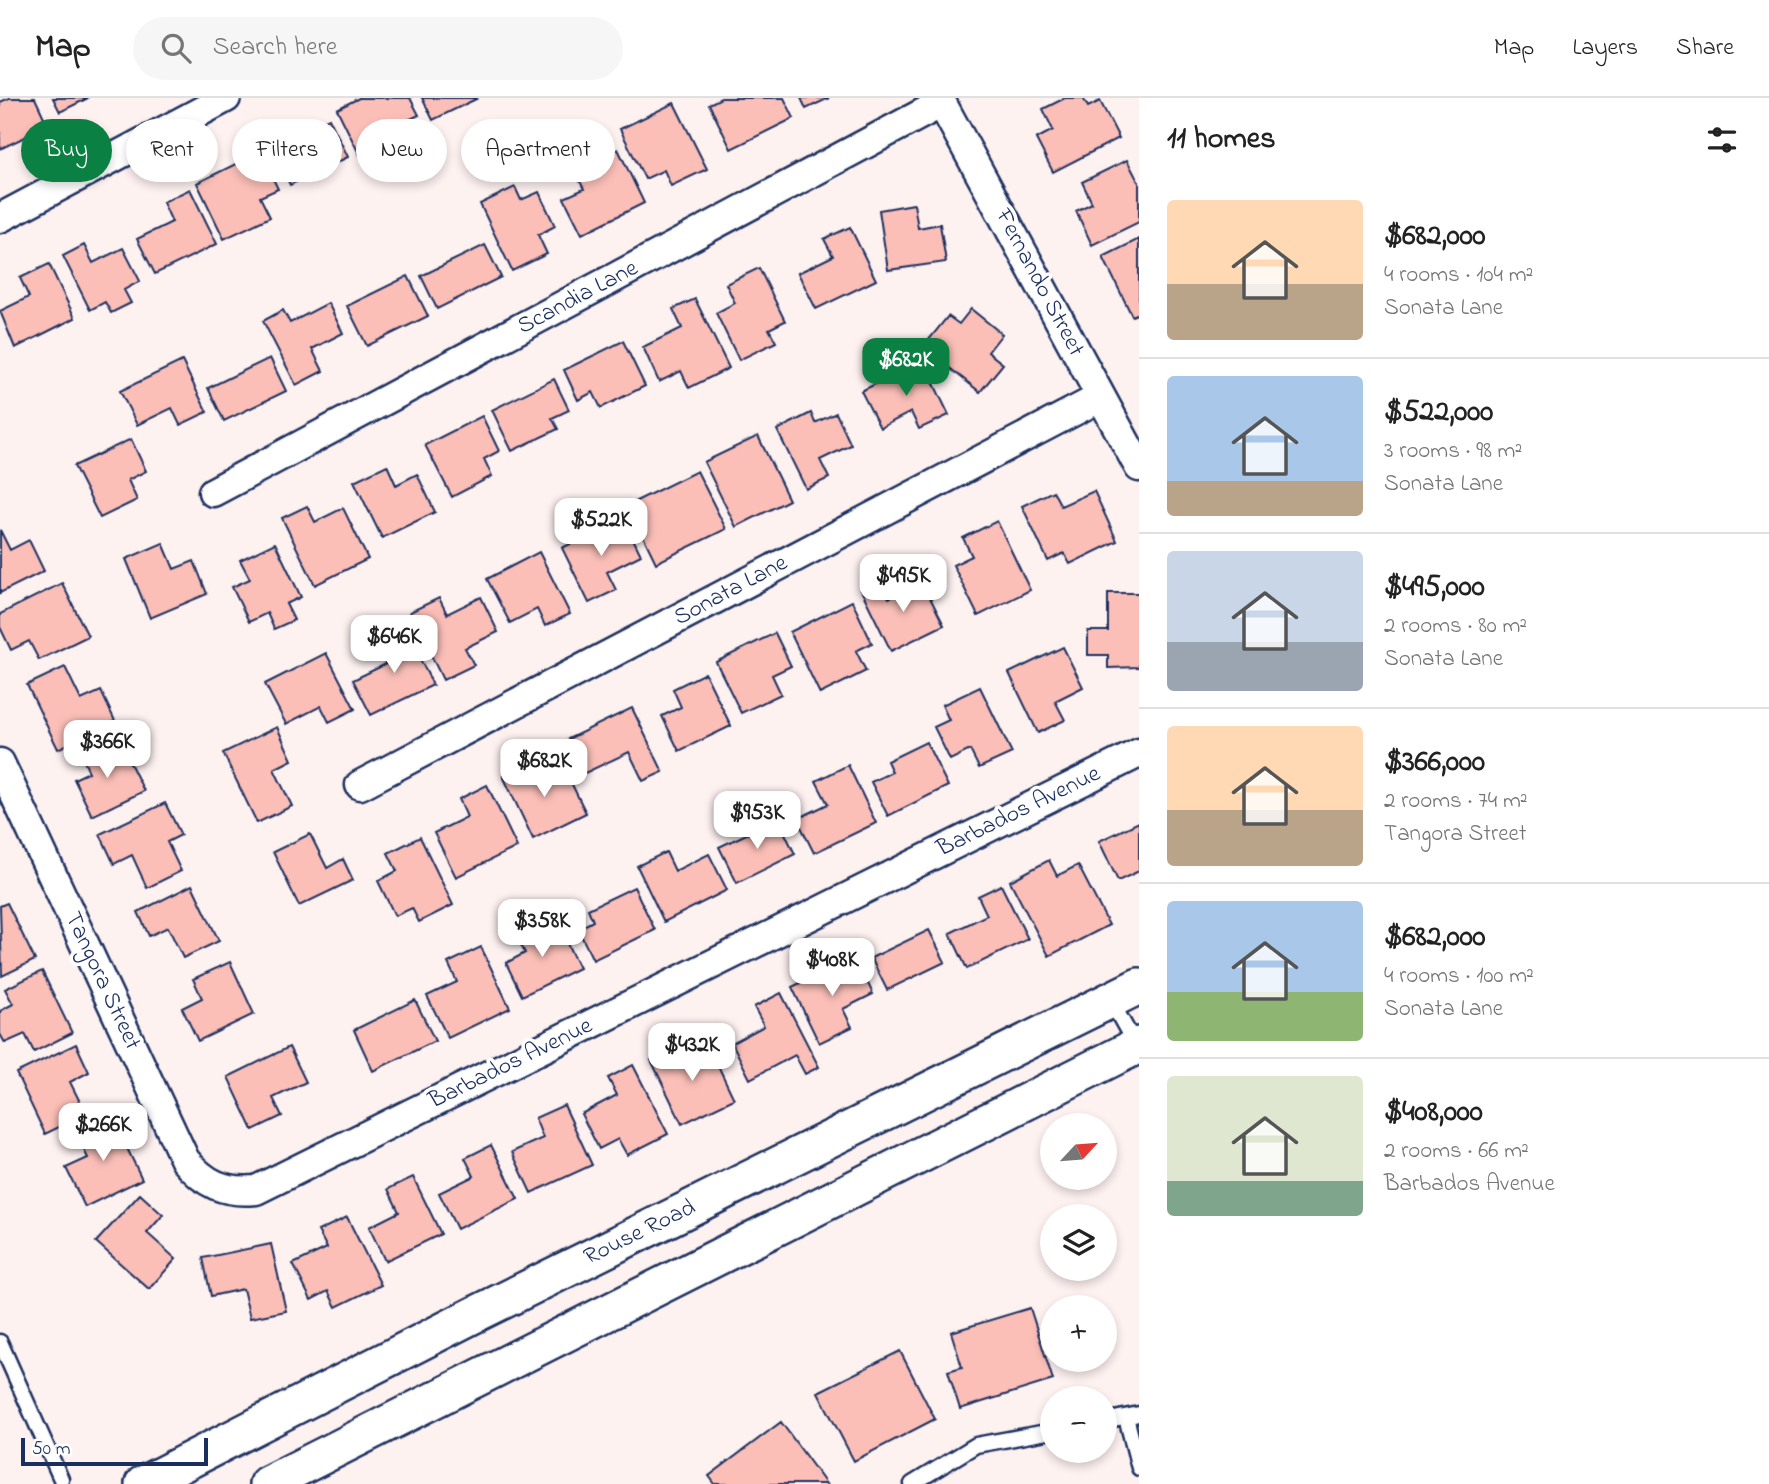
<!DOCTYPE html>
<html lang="en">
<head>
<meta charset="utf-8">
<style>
	:root { --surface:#fff; --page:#f6f6f6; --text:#222; --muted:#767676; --line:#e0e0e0; --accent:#0b8043 }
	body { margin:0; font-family:"Indie Flower",sans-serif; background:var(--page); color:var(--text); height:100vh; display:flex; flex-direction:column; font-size:26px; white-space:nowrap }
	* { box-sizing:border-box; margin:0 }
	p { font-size:23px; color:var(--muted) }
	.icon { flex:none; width:38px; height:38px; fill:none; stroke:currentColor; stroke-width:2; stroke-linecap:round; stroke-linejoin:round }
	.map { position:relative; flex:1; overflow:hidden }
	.details { display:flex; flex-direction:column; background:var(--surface); width:630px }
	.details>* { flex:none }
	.top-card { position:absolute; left:21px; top:21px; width:665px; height:63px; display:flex; gap:14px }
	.needle { width:46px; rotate:64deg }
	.tools { position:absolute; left:1040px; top:1015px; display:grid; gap:14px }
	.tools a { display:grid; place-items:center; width:77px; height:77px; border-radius:50%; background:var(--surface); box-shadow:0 4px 10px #0003; font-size:35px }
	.scale { position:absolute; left:21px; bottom:18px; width:187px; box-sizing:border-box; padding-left:7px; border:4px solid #1b2f5e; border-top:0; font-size:19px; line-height:24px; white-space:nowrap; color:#1b2f5e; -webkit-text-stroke:5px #fff; paint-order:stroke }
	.price { position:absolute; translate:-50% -60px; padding:0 16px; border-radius:14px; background:#fff; color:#222; font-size:23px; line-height:46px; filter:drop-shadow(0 2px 4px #0008) }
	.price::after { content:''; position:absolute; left:50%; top:42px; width:21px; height:16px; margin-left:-10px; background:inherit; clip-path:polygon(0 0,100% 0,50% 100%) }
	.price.selected { background:var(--accent); color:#fff }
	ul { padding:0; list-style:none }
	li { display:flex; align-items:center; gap:21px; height:175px; padding:0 28px }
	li+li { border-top:2px solid var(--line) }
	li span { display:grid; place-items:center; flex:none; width:196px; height:140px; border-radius:7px; color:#555 }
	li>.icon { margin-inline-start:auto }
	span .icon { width:84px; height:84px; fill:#fffc; stroke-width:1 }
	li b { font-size:30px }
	h2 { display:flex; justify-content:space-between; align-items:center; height:84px; padding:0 28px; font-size:30px }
	.chip { padding:0 24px; border-radius:32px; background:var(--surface); box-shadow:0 4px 10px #0003; font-size:24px; line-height:63px }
	.chip.selected { background:var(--accent); color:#fff }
	header { display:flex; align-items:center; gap:42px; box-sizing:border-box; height:98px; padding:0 35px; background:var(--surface); border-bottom:2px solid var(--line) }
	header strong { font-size:33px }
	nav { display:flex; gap:38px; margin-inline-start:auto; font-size:24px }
	.search { width:490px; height:63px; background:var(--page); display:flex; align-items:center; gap:18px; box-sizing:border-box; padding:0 24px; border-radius:38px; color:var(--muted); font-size:26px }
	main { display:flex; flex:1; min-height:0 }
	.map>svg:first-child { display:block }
	.building { fill:#fbbfb8; stroke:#1b2f5e; stroke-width:2 }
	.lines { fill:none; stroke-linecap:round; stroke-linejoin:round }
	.service-casing { stroke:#1b2f5e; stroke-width:19 }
	.minor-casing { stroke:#1b2f5e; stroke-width:33 }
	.tertiary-casing { stroke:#1b2f5e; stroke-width:40 }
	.service { stroke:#fff; stroke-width:14 }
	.minor { stroke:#fff; stroke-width:28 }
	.tertiary { stroke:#fff; stroke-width:35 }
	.labels { text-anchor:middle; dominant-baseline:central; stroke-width:7; stroke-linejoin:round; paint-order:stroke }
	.street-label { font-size:24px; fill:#1b2f5e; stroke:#fff }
</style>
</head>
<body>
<header>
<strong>Map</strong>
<div class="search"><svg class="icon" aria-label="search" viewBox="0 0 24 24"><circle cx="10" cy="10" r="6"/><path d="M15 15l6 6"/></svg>Search here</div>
<nav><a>Map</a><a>Layers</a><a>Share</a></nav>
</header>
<main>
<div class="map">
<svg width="1139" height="1386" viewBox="0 0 1139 1386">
	<rect width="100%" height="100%" fill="#fef2f1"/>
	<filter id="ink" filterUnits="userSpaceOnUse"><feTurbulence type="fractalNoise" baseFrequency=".0143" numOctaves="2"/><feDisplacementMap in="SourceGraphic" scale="14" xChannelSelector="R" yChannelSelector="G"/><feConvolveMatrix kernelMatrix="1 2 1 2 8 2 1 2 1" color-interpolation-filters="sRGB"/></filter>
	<g filter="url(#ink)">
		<path class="building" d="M9,0h26l13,28 -48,23v-47z
			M53,0h35l-28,14z
			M359,0h51l9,17 -19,9 10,20 -45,22 -28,-57z
			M422,0h56l-45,22z
			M721,0h63l10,20 -63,31 -22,-45z
			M801,0h28l-23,11z
			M1065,0h18l5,9 12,-6 19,37 -66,34 -17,-33 17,-9 -10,-21z
			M674,5l33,66 -36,17 -7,-16 -19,9 -25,-50z
			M329,20l19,39 -58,28 -19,-39z
			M618,51l26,54 -62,31 -18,-36 20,-9 -10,-19z
			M260,54l18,37 -18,8 10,20 -46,22 -27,-56z
			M1127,62l12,23v39l-47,23 -16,-34 16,-8 -10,-21z
			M515,89l6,13 18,-8 16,34 -17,9 9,19 -35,17 -32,-67z
			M190,91l27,55 -62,30 -18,-35 35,-17 -9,-20z
			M914,106l4,24 22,-4 6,38 -58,8 -9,-60z
			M850,129l26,53 -60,29 -18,-36 35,-17 -9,-17z
			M1139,141v74l-7,3 -29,-59z
			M84,147l9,18 30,-15 17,33 -16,9 7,13 -20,10 -6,-11 -15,8 -27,-54z
			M485,147l16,32 -64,32 -16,-33z
			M49,166l26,54 -60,30 -15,-37 29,-14 -9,-19z
			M759,170l26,53 -16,8 7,13 -37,18 -23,-47 19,-10 -9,-19z
			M408,178l20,40 -61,30 -20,-40z
			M695,201l34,69 -40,20 -8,-17 -22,11 -16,-35 39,-19 -9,-19z
			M328,205l15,30 -31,16 11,22 -27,14 -33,-64 20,-11 7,13z
			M971,211l31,25 -14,18 15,12 -23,28 -57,-45 25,-31 11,8z
			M623,243l22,45 -44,22 -8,-16 -15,8 -14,-30z
			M270,260l16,33 -62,30 -16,-33z
			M182,263l25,51 -27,13 -8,-17 -35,17 -17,-34z
			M923,263l26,54 -30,14 -8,-17 -31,16 -19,-37z
			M554,281l15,31 -17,8 6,11 -46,22 -20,-41z
			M811,315l4,10 21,-10 15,32 -31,15 9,18 -23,11 -29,-59z
			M482,318l17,35 -15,8 8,17 -40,21 -27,-52z
			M758,338l31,64 -53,27 -32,-65z
			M131,341l15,32 -18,9 9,20 -37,18 -26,-52z
			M387,367l9,20 21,-11 18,38 -53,26 -28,-57z
			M697,373l29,58 -70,34 -28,-58z
			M1053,393l8,15 33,-15 23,50 -47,23 -6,-11 -16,8 -26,-55z
			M307,408l8,16 28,-14 25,51 -53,26 -33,-67z
			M623,420l18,37 -34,17 9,18 -27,13 -27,-55z
			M997,423l33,69 -52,26 -25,-51 19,-9 -9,-18z
			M0,432l10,20 19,-10 15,31 -44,22z
			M163,445l11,26 20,-8 13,33 -57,24 -24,-59z
			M275,445l26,54 -15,7 8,16 -20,9 -7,-16 -18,9 -17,-35 18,-8 -10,-19z
			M539,454l31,62 -25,12 -8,-17 -27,14 -23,-44z
			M880,483l9,17 33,-16 22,43 -53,26 -30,-61z
			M62,485l26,53 -49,24 -10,-19 -18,9 -11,-23v-13z
			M1108,495h31v74l-31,1v-13h-20v-24h20z
			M481,499l17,35 -33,16 9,17 -31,15 -33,-68 29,-14 8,16z
			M852,503l20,42 -16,8 10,20 -46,23 -30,-62z
			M405,531l28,56 -62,30 -18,-35 33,-16 -10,-21z
			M775,535l16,33 -19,9 9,19 -40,19 -25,-51z
			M1063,549l20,40 -28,14 10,19 -27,13 -29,-60z
			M326,555l29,56 -26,13 -8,-16 -35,18 -21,-40z
			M65,569l16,33 20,-9 14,30 -57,28 -31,-64z
			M705,575l26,53 -52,25 -17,-35 19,-9 -8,-18z
			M980,589l32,66 -33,15 -9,-18 -20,10 -16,-33 15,-7 -7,-15z
			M632,610l31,64 -20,9 -14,-29 -44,21 -17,-34z
			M277,629l15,33 -18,9 18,37 -35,17 -34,-70z
			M926,644l22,44 -60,30 -17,-34 21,-10 -5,-11z
			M110,645l8,16 8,-4 18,36 -52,25 -18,-37 15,-7 -7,-15z
			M535,663l9,19 21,-10 21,43 -53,26 -30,-63z
			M848,667l28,58 -62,30 -17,-34 31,-15 -12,-23z
			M487,687l30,62 -61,30 -22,-44 33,-16 -8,-18z
			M165,705l16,32 -14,7 14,29 -34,17 -15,-33 -18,9 -14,-30z
			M778,721l17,35 -58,29 -18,-36z
			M1139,724v49l-21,10 -19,-40z
			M310,736l17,34 16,-9 10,21 -54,26 -26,-54z
			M420,739l33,68 -34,17 -7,-14 -17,8 -17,-35 19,-10 -9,-18z
			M666,754l9,19 34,-17 18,36 -63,32 -27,-56z
			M1049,762l8,16 21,-11 31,60 -60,31 -39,-75z
			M192,787l27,56 -36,17 -15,-31 -19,9 -11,-24z
			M1001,787l27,54 -61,30 -17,-36 37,-18 -9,-19z
			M634,789l21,43 -62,30 -15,-31 15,-8 -5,-12z
			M7,805l28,57 -33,16 -2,-70z
			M556,823l23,47 -57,28 -16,-33 19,-10 -7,-14z
			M929,832l16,32 -58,28 -16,-32z
			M481,849l29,61 -62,30 -21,-42 30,-14 -9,-19z
			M855,858l18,38 -30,15 9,18 -33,16 -27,-56z
			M230,864l24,52 -56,27 -16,-33 20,-10 -9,-19z
			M42,873l30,62 -38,19 -9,-18 -20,9 -5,-9v-23l13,-7 -8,-15z
			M781,895l38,74 -14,7 -10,-19 -45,24 -18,-36 32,-17 -10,-19z
			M415,902l20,41 -62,30 -19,-41z
			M76,946l13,28 -19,10 16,32 -41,20 -29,-61z
			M681,947l9,19 22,-11 22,46 -52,25 -31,-64z
			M289,949l17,35 -33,16 9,18 -29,14 -25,-53z
			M633,967l35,69 -41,21 -9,-16 -19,10 -18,-35 36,-19 -9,-17z
			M564,1007l28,60 -61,28 -19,-41 31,-14 -8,-20z
			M111,1017l31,64 -57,28 -19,-39 22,-10 -13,-26z
			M491,1047l27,54 -61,30 -18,-36 35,-17 -9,-18z
			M413,1079l28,57 -56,27 -16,-34 30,-15 -11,-23z
			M140,1096l23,21 -16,18 29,26 -27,30 -53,-47z
			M347,1119l34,68 -45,22 -8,-16 -17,9 -18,-36 34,-16 -9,-17z
			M271,1146l15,67 -36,7 -7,-29 -32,7 -8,-38z
			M1030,1210l23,72 -93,29 -12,-38 14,-4 -11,-35z
			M900,1253l35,68 -81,42 -36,-69z
			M781,1324l45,62h-111l-6,-8z"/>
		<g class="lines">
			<defs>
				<path id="service" d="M1111,903l26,47
					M0,1244l61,137
					M1126,1319l13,51
					M1104,1323l35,-7
					M912,1386l64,-39 76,-14"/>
				<path id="minor" d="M939,0l200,369
					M0,120l226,-120
					M213,394l729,-389
					M0,665l185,397c20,24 39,33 71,30l883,-437
					M360,687l741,-388"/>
				<path id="tertiary" d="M143,1386l331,-169 665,-329
					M267,1386l872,-439"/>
			</defs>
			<use href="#service" class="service-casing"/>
			<use href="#minor" class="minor-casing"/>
			<use href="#tertiary" class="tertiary-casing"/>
			<use href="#service" class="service"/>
			<use href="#minor" class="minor"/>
			<use href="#tertiary" class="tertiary"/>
		</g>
	</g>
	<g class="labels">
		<g class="street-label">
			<text transform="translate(1039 185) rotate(62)">Fernando Street</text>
			<text transform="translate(578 200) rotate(-28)">Scandia Lane</text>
			<text transform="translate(731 493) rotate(-28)">Sonata Lane</text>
			<text transform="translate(1019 714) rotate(-26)">Barbados Avenue</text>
			<text transform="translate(102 883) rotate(65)">Tangora Street</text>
			<text transform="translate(511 966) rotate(-26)">Barbados Avenue</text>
			<text transform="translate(640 1135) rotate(-26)">Rouse Road</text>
		</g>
	</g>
</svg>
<div class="tools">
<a><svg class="needle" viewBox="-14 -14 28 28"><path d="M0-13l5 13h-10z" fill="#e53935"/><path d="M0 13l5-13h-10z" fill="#767676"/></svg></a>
<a><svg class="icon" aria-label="layers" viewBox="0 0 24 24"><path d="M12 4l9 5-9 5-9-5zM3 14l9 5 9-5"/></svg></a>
<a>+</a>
<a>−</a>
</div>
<div class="scale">50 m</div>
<b class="price selected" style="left:906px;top:300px">$682K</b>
<b class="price" style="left:601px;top:460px">$522K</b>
<b class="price" style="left:903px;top:516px">$495K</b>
<b class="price" style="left:394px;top:577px">$646K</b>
<b class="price" style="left:107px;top:682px">$366K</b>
<b class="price" style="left:544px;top:701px">$682K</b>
<b class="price" style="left:757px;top:753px">$953K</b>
<b class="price" style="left:542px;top:861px">$358K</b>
<b class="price" style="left:832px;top:900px">$408K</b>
<b class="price" style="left:692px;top:985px">$432K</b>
<b class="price" style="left:103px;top:1065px">$266K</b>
<div class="top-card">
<a class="chip selected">Buy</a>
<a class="chip">Rent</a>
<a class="chip">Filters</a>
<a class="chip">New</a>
<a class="chip">Apartment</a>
</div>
</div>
<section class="details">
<h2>11 homes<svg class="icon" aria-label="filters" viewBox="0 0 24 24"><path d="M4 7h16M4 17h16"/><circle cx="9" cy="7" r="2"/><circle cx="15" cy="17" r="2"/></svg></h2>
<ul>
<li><span style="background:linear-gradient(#ffd9b3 60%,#b9a48a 0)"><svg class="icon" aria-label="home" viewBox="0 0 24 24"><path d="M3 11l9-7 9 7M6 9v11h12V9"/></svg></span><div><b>$682,000</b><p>4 rooms · 104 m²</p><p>Sonata Lane</p></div></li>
<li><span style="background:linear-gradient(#a9c7e8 75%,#b9a48a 0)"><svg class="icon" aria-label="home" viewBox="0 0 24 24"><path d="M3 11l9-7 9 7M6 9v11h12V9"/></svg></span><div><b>$522,000</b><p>3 rooms · 98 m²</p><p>Sonata Lane</p></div></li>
<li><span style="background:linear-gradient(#c9d6e8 65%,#9aa5b1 0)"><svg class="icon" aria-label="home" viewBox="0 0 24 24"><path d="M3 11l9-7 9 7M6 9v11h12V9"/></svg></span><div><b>$495,000</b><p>2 rooms · 80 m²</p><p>Sonata Lane</p></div></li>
<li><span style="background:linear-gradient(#ffd9b3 60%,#b9a48a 0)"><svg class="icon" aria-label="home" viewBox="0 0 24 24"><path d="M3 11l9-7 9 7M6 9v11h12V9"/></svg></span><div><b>$366,000</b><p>2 rooms · 74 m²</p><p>Tangora Street</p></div></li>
<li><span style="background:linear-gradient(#a9c7e8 65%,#8fb573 0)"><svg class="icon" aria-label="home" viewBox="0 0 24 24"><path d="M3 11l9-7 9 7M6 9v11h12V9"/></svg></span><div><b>$682,000</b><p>4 rooms · 100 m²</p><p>Sonata Lane</p></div></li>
<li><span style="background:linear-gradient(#dfe7d0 75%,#7fa58c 0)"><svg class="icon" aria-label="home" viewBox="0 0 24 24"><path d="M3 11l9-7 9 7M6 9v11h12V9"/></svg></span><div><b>$408,000</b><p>2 rooms · 66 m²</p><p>Barbados Avenue</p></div></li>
</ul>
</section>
</main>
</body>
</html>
